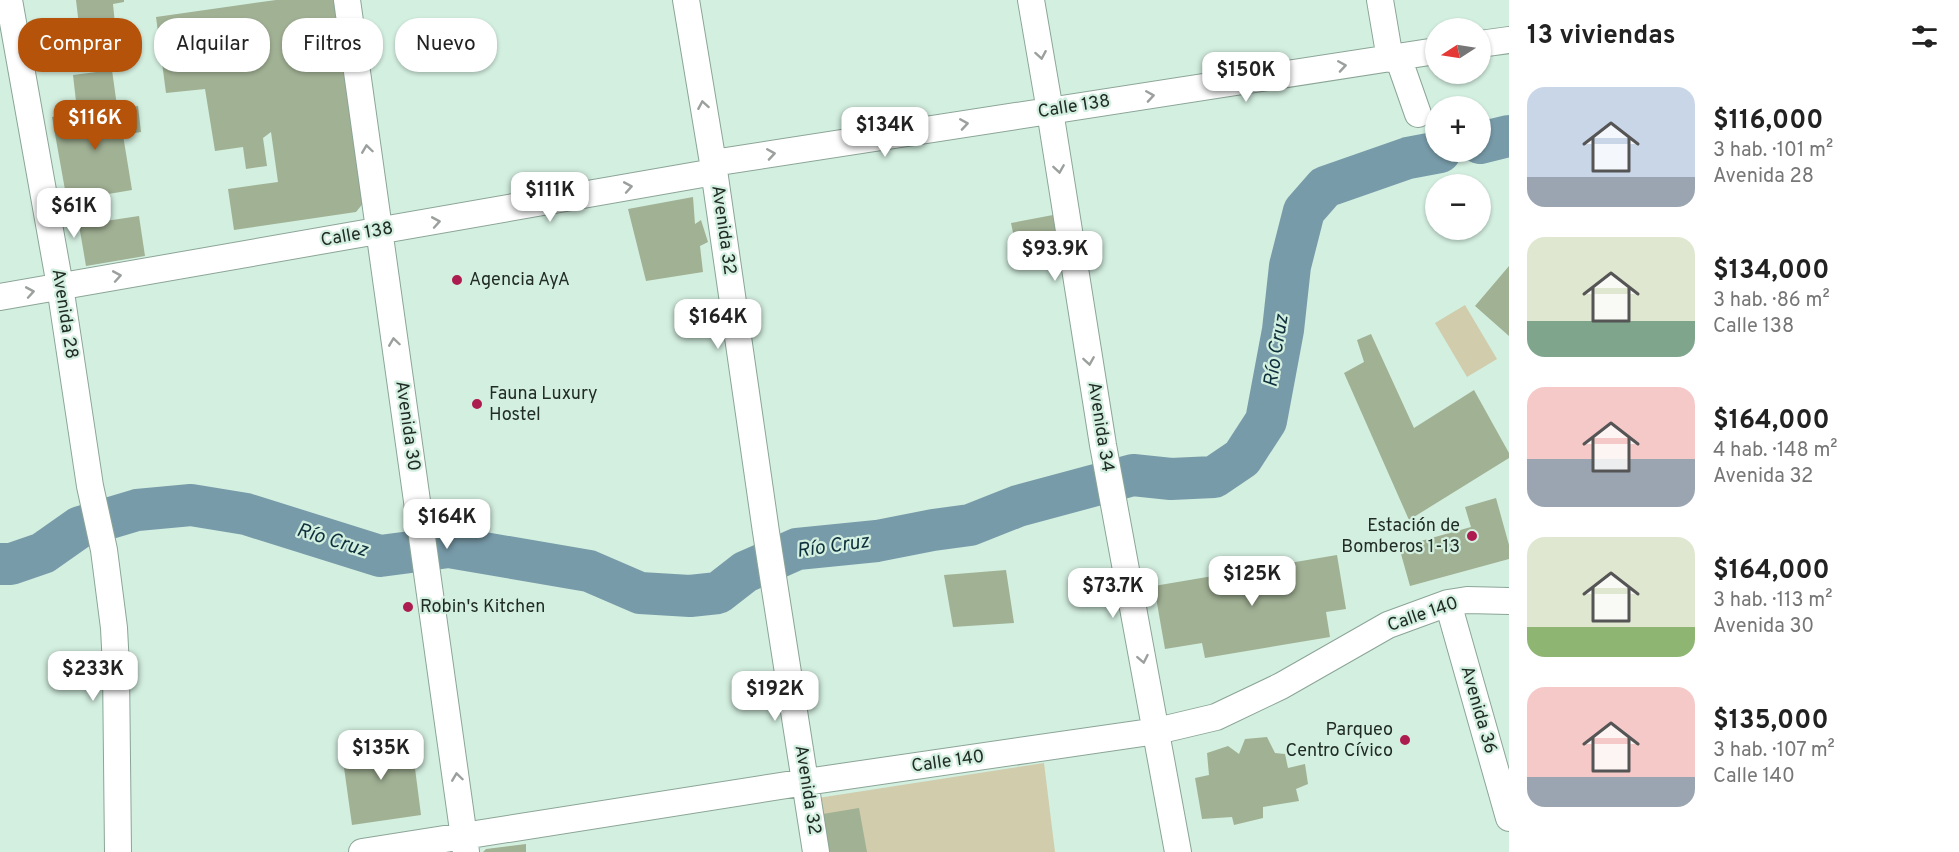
<!DOCTYPE html>
<html lang="es">
<head>
<meta charset="utf-8">
<style>
	:root { --surface:#fff; --page:#f6f6f6; --text:#222; --muted:#767676; --accent:#b45309 }
	body { margin:0; font-family:Overpass,sans-serif; background:var(--page); color:var(--text); height:100vh; display:flex; flex-direction:column; font-size:22px; white-space:nowrap }
	* { box-sizing:border-box; margin:0 }
	p { font-size:20px; color:var(--muted) }
	.icon { flex:none; width:33px; height:33px; fill:none; stroke:currentColor; stroke-width:2; stroke-linecap:round; stroke-linejoin:round }
	.map { position:relative; flex:1; overflow:hidden }
	.sheet { display:flex; flex-direction:column; background:var(--surface); width:450px }
	.sheet>* { flex:none }
	.banner { position:absolute; left:18px; top:18px; width:570px; height:54px; display:flex; gap:12px }
	.needle { width:39px; rotate:258deg }
	.tools { position:absolute; left:1425px; top:18px; display:grid; gap:12px }
	.tools a { display:grid; place-items:center; width:66px; height:66px; border-radius:50%; background:var(--surface); box-shadow:0 2px 4px #0004; font-size:30px }
	.price { position:absolute; translate:-50% -51px; padding:0 14px; border-radius:12px; background:#fff; color:#222; font-size:20px; line-height:39px; filter:drop-shadow(0 2px 3px #0008) }
	.price::after { content:''; position:absolute; left:50%; top:36px; width:18px; height:14px; margin-left:-9px; background:inherit; clip-path:polygon(0 0,100% 0,50% 100%) }
	.price.active { background:var(--accent); color:#fff }
	ul { padding:0; list-style:none }
	li { display:flex; align-items:center; gap:18px; height:150px; padding:0 18px }
	li span { display:grid; place-items:center; flex:none; width:168px; height:120px; border-radius:18px; color:#555 }
	li>.icon { margin-inline-start:auto }
	span .icon { width:72px; height:72px; fill:#fffc; stroke-width:1 }
	li b { font-size:26px }
	h2 { display:flex; justify-content:space-between; align-items:center; height:72px; padding:0 18px; font-size:26px }
	.chip { padding:0 21px; border-radius:24px; background:var(--surface); box-shadow:0 2px 4px #0004; font-size:21px; line-height:54px }
	.chip.active { background:var(--accent); color:#fff }
	main { display:flex; flex:1; min-height:0 }
	.map>svg:first-child { display:block }
	.green { fill:#d1ccac }
	.lines { fill:none; stroke-linecap:round; stroke-linejoin:round }
	.river { stroke:#789ba9; stroke-width:42 }
	.building { fill:#a1b194 }
	.minor-casing { stroke:#8ba597; stroke-width:28 }
	.minor { stroke:#fff; stroke-width:26 }
	.oneway { stroke:#9ba09d }
	.poi-dot { fill:#ad1c4e; stroke:#d3efe0; stroke-width:2 }
	.labels { text-anchor:middle; dominant-baseline:central; stroke-width:4.5; stroke-linejoin:round; paint-order:stroke }
	.street-label { font-size:18px; fill:#212c26; stroke:#d3efe0 }
	.poi-label { font-size:18px; fill:#212c26; stroke:#d3efe0; text-anchor:start }
	.water-label { font-size:20px; font-style:italic; fill:#0d2f3b; stroke:#d3efe0 }
</style>
</head>
<body>
<main>
<div class="map">
<svg width="1509" height="852" viewBox="0 0 1509 852">
	<rect width="100%" height="100%" fill="#d3efe0"/>
	<path class="green" d="M1465,305l32,54 -30,18 -32,-54z
		M1044,763l11,89h-229l-8,-54z"/>
	<g class="lines">
		<path class="river" d="M1480,143l29,-7
			M0,564h11l32,-11 37,-26 57,-17 54,-5 55,9 134,42 69,-9 140,24 51,22 50,3 28,-3 27,-21 52,-23 80,-8 56,-11 37,-5 48,-19 115,-31 38,4 43,-2 28,-19 24,-37 17,-91 7,-64 14,-55 21,-24 83,-29 32,-6"/>
	</g>
	<path class="building" d="M76,0h48v2l-11,2 5,50 -35,5z
		M276,0h59l30,201 -9,11 -122,18 -6,-41 50,-7 -7,-50 -8,6 4,28 -21,3 -3,-22 -28,4 -10,-62 -39,4 -10,-76z
		M112,70l5,36 -40,4 -4,-35z
		M138,106l3,26 -18,3 9,55 -65,11 -15,-84z
		M693,197l2,27 6,-4 7,22 -8,4 3,26 -57,9 -18,-72z
		M1053,215l5,29 -41,8 -6,-29z
		M139,216l6,40 -59,10 -7,-41z
		M1509,266v70l-34,-30z
		M1371,334l43,94 60,-38 35,63v5l-100,62 -65,-147 20,-11 -7,-22z
		M1496,498l13,47v14l-99,27 -11,-39 72,-20 -6,-20z
		M1337,555l9,54 -20,3 4,25 -125,21 -3,-15 -37,6 -11,-63z
		M1006,570l8,53 -61,4 -9,-52z
		M411,737l10,78 -69,10 -11,-79z
		M1267,737l8,16 10,1 3,14 17,-4 3,20 -12,5 3,12 -36,6v11l-29,7 -2,-8 -30,2 -7,-41 14,-3 -2,-22 21,-7 11,8 6,-15z
		M859,808l8,44h-38l-6,-38z
		M526,844v8h-43l3,-3z"/>
	<g class="lines">
		<defs>
			<path id="minor" d="M9,0l51,286 30,200 14,64 10,78 2,39 2,185
				M347,0l119,852
				M686,0l27,163 53,369 50,320
				M1031,0l19,111 53,334 75,407
				M1380,0l10,59
				M1480,44l29,-4
				M1398,57l20,57
				M713,163l723,-112
				M0,297l714,-125
				M1448,603l61,215
				M362,852l444,-70 351,-51 59,-14 65,-31 107,-61 60,-22 19,-3 42,1"/>
		</defs>
		<use href="#minor" class="minor-casing"/>
		<use href="#minor" class="minor"/>
	</g>
	<defs><path id="oneway-chevron" d="M-2-3.5L2.5 0L-2 3.5" fill="none" stroke-width="1.6" stroke-linecap="round" stroke-linejoin="round" transform="scale(1.5)"/></defs>
	<g class="oneway">
		<use href="#oneway-chevron" transform="translate(1041 55) rotate(80)"/>
		<use href="#oneway-chevron" transform="translate(1342 66) rotate(-9)"/>
		<use href="#oneway-chevron" transform="translate(1150 96) rotate(-9)"/>
		<use href="#oneway-chevron" transform="translate(703 105) rotate(-100)"/>
		<use href="#oneway-chevron" transform="translate(964 124) rotate(-9)"/>
		<use href="#oneway-chevron" transform="translate(367 149) rotate(-98)"/>
		<use href="#oneway-chevron" transform="translate(771 154) rotate(-9)"/>
		<use href="#oneway-chevron" transform="translate(1059 169) rotate(81)"/>
		<use href="#oneway-chevron" transform="translate(628 187) rotate(-10)"/>
		<use href="#oneway-chevron" transform="translate(436 222) rotate(-10)"/>
		<use href="#oneway-chevron" transform="translate(117 276) rotate(-10)"/>
		<use href="#oneway-chevron" transform="translate(30 292) rotate(-10)"/>
		<use href="#oneway-chevron" transform="translate(394 342) rotate(-98)"/>
		<use href="#oneway-chevron" transform="translate(1089 361) rotate(81)"/>
		<use href="#oneway-chevron" transform="translate(1143 659) rotate(79)"/>
		<use href="#oneway-chevron" transform="translate(457 777) rotate(-98)"/>
	</g>
	<g class="poi-dot">
		<circle cx="457" cy="280" r="6"/>
		<circle cx="477" cy="404" r="6"/>
		<circle cx="1472" cy="536" r="6"/>
		<circle cx="408" cy="607" r="6"/>
		<circle cx="1405" cy="740" r="6"/>
	</g>
	<g class="labels">
		<g class="street-label">
			<text transform="translate(1074 107) rotate(-9)">Calle 138</text>
			<text transform="translate(723 230) rotate(82)">Avenida 32</text>
			<text transform="translate(357 235) rotate(-10)">Calle 138</text>
			<text transform="translate(64 314) rotate(81)">Avenida 28</text>
			<text transform="translate(407 426) rotate(82)">Avenida 30</text>
			<text transform="translate(1100 427) rotate(81)">Avenida 34</text>
			<text transform="translate(1423 615) rotate(-19)">Calle 140</text>
			<text transform="translate(1478 710) rotate(74)">Avenida 36</text>
			<text transform="translate(948 762) rotate(-8)">Calle 140</text>
			<text transform="translate(807 790) rotate(81)">Avenida 32</text>
		</g>
		<g class="poi-label">
			<text x="469" y="280">Agencia AyA</text>
			<text x="489" y="394">Fauna Luxury<tspan x="489" dy="21">Hostel</tspan></text>
			<text x="1460" y="526" text-anchor="end">Estación de<tspan x="1460" dy="21">Bomberos 1-13</tspan></text>
			<text x="420" y="607">Robin's Kitchen</text>
			<text x="1393" y="730" text-anchor="end">Parqueo<tspan x="1393" dy="21">Centro Cívico</tspan></text>
		</g>
		<g class="water-label">
			<text transform="translate(1277 351) rotate(-81)">Río Cruz</text>
			<text transform="translate(332 541) rotate(17)">Río Cruz</text>
			<text transform="translate(833 547) rotate(-8)">Río Cruz</text>
		</g>
	</g>
</svg>
<div class="tools">
<a><svg class="needle" viewBox="-14 -14 28 28"><path d="M0-13l5 13h-10z" fill="#e53935"/><path d="M0 13l5-13h-10z" fill="#767676"/></svg></a>
<a>+</a>
<a>−</a>
</div>
<b class="price" style="left:1246px;top:103px">$150K</b>
<b class="price active" style="left:95px;top:151px">$116K</b>
<b class="price" style="left:885px;top:158px">$134K</b>
<b class="price" style="left:550px;top:223px">$111K</b>
<b class="price" style="left:74px;top:239px">$61K</b>
<b class="price" style="left:1055px;top:282px">$93.9K</b>
<b class="price" style="left:718px;top:350px">$164K</b>
<b class="price" style="left:447px;top:550px">$164K</b>
<b class="price" style="left:1252px;top:607px">$125K</b>
<b class="price" style="left:1113px;top:619px">$73.7K</b>
<b class="price" style="left:93px;top:702px">$233K</b>
<b class="price" style="left:775px;top:722px">$192K</b>
<b class="price" style="left:381px;top:781px">$135K</b>
<div class="banner">
<a class="chip active">Comprar</a>
<a class="chip">Alquilar</a>
<a class="chip">Filtros</a>
<a class="chip">Nuevo</a>
</div>
</div>
<section class="sheet">
<h2>13 viviendas<svg class="icon" aria-label="filters" viewBox="0 0 24 24"><path d="M4 7h16M4 17h16"/><circle cx="9" cy="7" r="2"/><circle cx="15" cy="17" r="2"/></svg></h2>
<ul>
<li><span style="background:linear-gradient(#c9d6e8 75%,#9aa5b1 0)"><svg class="icon" aria-label="home" viewBox="0 0 24 24"><path d="M3 11l9-7 9 7M6 9v11h12V9"/></svg></span><div><b>$116,000</b><p>3 hab. · 101 m²</p><p>Avenida 28</p></div></li>
<li><span style="background:linear-gradient(#dfe7d0 70%,#7fa58c 0)"><svg class="icon" aria-label="home" viewBox="0 0 24 24"><path d="M3 11l9-7 9 7M6 9v11h12V9"/></svg></span><div><b>$134,000</b><p>3 hab. · 86 m²</p><p>Calle 138</p></div></li>
<li><span style="background:linear-gradient(#f6c9c9 60%,#9aa5b1 0)"><svg class="icon" aria-label="home" viewBox="0 0 24 24"><path d="M3 11l9-7 9 7M6 9v11h12V9"/></svg></span><div><b>$164,000</b><p>4 hab. · 148 m²</p><p>Avenida 32</p></div></li>
<li><span style="background:linear-gradient(#dfe7d0 75%,#8fb573 0)"><svg class="icon" aria-label="home" viewBox="0 0 24 24"><path d="M3 11l9-7 9 7M6 9v11h12V9"/></svg></span><div><b>$164,000</b><p>3 hab. · 113 m²</p><p>Avenida 30</p></div></li>
<li><span style="background:linear-gradient(#f6c9c9 75%,#9aa5b1 0)"><svg class="icon" aria-label="home" viewBox="0 0 24 24"><path d="M3 11l9-7 9 7M6 9v11h12V9"/></svg></span><div><b>$135,000</b><p>3 hab. · 107 m²</p><p>Calle 140</p></div></li>
</ul>
</section>
</main>
</body>
</html>
